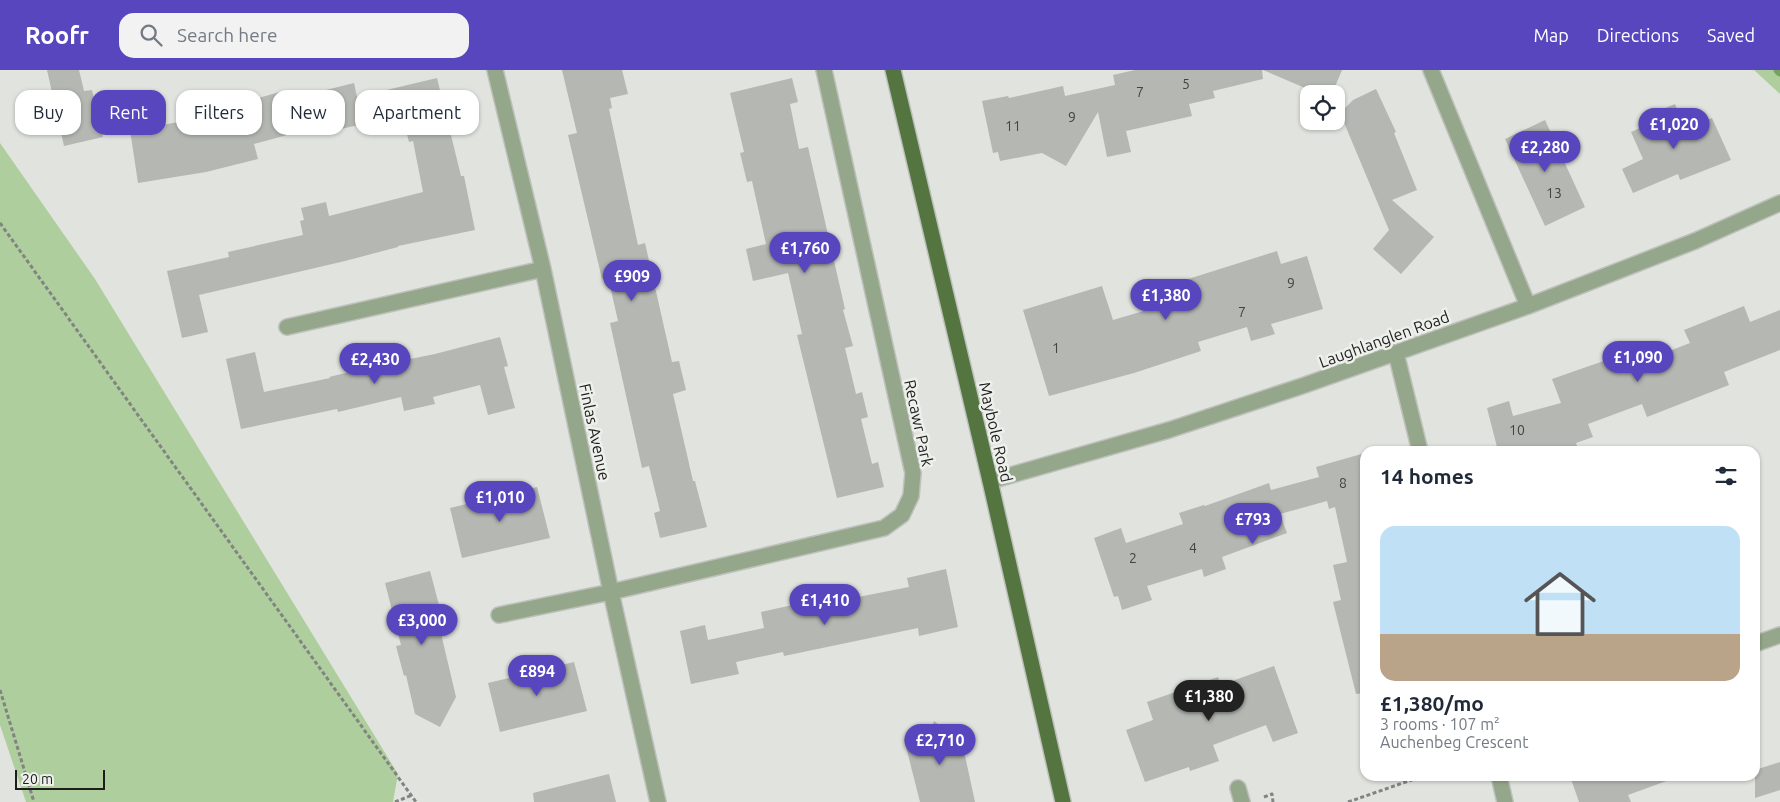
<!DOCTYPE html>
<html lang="en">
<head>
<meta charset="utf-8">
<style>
	:root { --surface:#fff; --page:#f2f2f3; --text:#1f2937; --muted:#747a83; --accent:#5846be }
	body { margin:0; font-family:Ubuntu,sans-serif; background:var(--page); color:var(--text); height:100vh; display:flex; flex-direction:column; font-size:19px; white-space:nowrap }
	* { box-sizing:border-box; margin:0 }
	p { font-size:16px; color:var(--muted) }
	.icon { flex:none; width:28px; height:28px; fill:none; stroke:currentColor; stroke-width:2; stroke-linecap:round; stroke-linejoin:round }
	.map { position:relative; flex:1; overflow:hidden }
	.drawer { position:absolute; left:1360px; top:376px; width:400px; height:335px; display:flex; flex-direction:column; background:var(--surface); border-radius:15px; box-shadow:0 1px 4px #0004 }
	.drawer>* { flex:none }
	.guide { position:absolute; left:15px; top:20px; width:475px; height:45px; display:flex; gap:10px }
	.fabs { position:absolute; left:1300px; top:15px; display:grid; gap:10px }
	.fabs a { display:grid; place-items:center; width:45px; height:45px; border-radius:10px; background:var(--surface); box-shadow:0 1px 4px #0004; font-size:25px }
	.scale { position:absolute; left:15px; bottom:12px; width:90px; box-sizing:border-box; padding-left:5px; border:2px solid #1d1e1c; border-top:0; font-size:14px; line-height:18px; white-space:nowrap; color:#1d1e1c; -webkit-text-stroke:4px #edf0eb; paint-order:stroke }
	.price { position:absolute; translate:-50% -42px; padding:0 11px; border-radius:18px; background:var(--accent); color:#fff; font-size:16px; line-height:32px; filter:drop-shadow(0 1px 2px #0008) }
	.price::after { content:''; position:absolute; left:50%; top:30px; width:15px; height:11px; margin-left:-8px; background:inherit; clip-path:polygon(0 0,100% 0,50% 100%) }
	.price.active { background:#222; color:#fff }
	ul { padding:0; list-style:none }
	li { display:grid; align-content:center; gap:10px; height:265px; padding:0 20px }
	li span { display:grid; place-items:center; height:155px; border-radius:15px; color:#555 }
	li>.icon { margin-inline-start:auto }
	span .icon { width:90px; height:90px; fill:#fffc; stroke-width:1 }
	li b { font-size:21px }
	h2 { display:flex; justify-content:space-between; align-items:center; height:60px; padding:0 20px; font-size:21px }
	.tag { padding:0 18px; border-radius:15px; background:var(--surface); box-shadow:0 1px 4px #0004; font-size:18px; line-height:45px }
	.tag.active { background:var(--accent); color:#fff }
	header { display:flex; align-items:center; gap:30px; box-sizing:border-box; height:70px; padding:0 25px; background:var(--accent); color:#fff }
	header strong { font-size:24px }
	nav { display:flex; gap:28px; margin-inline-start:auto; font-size:18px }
	.search { width:350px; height:45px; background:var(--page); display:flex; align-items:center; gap:12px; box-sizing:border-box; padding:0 18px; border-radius:15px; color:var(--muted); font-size:19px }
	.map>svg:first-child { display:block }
	.green { fill:#afce9d }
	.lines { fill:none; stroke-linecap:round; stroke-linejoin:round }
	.stream { stroke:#78a15f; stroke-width:9 }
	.building { fill:#b4b7b2 }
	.minor-casing { stroke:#bdc0bb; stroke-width:18 }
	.major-casing { stroke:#bdc0bb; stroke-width:18 }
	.path { stroke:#828481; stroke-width:3; stroke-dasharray:4 2.5; stroke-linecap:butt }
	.minor { stroke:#95a78a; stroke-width:15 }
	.major { stroke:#547540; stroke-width:15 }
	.labels { text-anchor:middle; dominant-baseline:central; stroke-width:5; stroke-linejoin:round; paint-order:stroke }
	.number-label { font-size:14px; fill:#434442 }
	.street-label { font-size:16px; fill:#1d1e1c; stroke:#edf0eb }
</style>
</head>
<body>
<header>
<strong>Roofr</strong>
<div class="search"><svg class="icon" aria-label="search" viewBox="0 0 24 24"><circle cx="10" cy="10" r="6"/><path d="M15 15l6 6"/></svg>Search here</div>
<nav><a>Map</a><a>Directions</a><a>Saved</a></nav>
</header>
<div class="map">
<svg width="1780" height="732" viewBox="0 0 1780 732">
	<rect width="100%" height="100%" fill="#e0e3de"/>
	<path class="green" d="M1754,0h26v24z
		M0,73l95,136 303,495 -5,28h-367l-26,-77z"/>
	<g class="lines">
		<path class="stream" d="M1778,0l2,2"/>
	</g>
	<path class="building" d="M47,0h32l5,21 8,-1 11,47 -39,9z
		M562,0h60l6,24 -18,4 2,10 -3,1 29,136 7,-2 27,119 7,-1 7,29 -13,4 20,87h2l12,46 -47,11 -6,-25 6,-2 -11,-45 -7,2 -32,-145 8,-2 -10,-44 -6,2 -34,-144 9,-2z
		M1135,0h127l1,9 -50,12 2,7 -26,6 3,12 -66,15 5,21 -24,5 -9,-45 -32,54 -24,-13 -42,8 -2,-9 -5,1 -11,-52 26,-5 1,2 54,-12 2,10 50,-11 -2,-10z
		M1263,0h79l-10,24h-13z
		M437,8l24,98h3l11,54 -77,16v1l-53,14 -146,34 9,37 -26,6 -15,-67 62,-14 -1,-5 75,-17 -3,-14 4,-1 -3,-12 25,-6 3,14 94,-24 -10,-51 -4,1 -7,-27 -83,19 -2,-7 -63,17 4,15 -52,13 -68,11 -8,-53 68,-11 -2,-7 36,-9 1,2 54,-15 3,9 64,-16 3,14z
		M792,8l6,24 -8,2 9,45 9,-2 37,162 -2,1 10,36 -8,2 11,46 6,-2 6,25 -7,2 11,45 6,-2 6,25 -47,11 -40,-163 5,-1 -14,-61 -35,8 -7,-32 20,-5 -14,-63 -5,1 -7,-29 4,-1 -14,-59z
		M1376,19l20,43 -2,1 23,57 -25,10 42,37 -33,37 -28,-25 16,-19 -49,-117 13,-13z
		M1675,34l10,24 27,-10 19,42 -51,20 -2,-6 -45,19 -11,-24 21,-10 -12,-27 25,-11 -3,-8z
		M1545,50l40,87 -40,19 -40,-87z
		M1277,181l4,13 26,-8 16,53 -52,15 4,10 -24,7 -4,-14 -49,15 3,9 -67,22 -85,23 -26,-86 79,-24 11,34 51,-15 -3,-12 26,-8 -2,-5z
		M1744,236l6,16 30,-12v40l-56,22 5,13 -82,32 -5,-13 -54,20 5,13 -17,6 3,8h-81l-11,-43 22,-7 4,15 48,-13 -9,-24 63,-22 -1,-2 26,-10 6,15 44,-17 -6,-13z
		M500,267l8,29 -4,1 11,41 -27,7 -8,-30 -47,12 2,7 -31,7 -3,-14 -63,15 -1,-3 -96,20 -15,-70 29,-7 9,40 66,-14 -1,-1 41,-10 65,-13z
		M1365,383v240l-9,1 -23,-92 8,-2 -8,-35 14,-3 -12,-55 -6,2 -2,-8 -47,13 7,19 -65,24 4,12 -22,8 -2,-8 -55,17 5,14 -30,10 -4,-14 -4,1 -20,-59 27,-10 5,15 57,-19 -4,-11 25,-8 1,1 64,-23 2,7 48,-13 -3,-10z
		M537,417l13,51 -88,20 -12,-50z
		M946,499l12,58 -39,9 -1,-8 -134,28 -1,-4 -47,10 3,12 -48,10 -11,-53 25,-6 3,15 56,-12 -3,-16 86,-19 1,6 61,-12 -2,-9z
		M430,501l13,49 -5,1 18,76 -16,30 -25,-13 -9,-39 -2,1 -8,-30 5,-1 -16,-62z
		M574,592l13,49 -87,21 -12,-49z
		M1274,596l24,67 -25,9 -7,-17 -53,20 6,16 -29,10 -1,-4 -44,15 -19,-52 27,-10 -6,-18 71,-25 3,8z
		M934,651l13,10 12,-3 16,74h-55l-16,-63 26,-6z
		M1780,692v28l-25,8v-28z
		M609,704l7,28h-82l-1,-9z
		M1570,706h102v3l-44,16 3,7h-52z"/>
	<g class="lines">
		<defs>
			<path id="minor" d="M495,0l48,199 68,323 47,210
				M1431,0l97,236
				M287,257l256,-58
				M1396,283l24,98
				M990,411l179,-51 133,-44 226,-80 167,-65 85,-38
				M499,545l112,-23 273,-64 18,-13 9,-19 2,-23 -89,-403
				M1755,574l25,-9
				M1499,706l6,26
				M1238,718l4,14"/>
			<path id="major" d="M893,0l97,411 73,321"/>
		</defs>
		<use href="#minor" class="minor-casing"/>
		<use href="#major" class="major-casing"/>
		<path class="path" d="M0,153l416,579
			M0,620l34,112
			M1264,727l8,-3 1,8
			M395,732l17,-7
			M1348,732l75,-26"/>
		<use href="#minor" class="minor"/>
		<use href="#major" class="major"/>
	</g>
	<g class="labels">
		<g class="number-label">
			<text x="1186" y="14">5</text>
			<text x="1140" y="22">7</text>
			<text x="1072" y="47">9</text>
			<text x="1013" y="56">11</text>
			<text x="1554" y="123">13</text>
			<text x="1291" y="213">9</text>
			<text x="1242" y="242">7</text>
			<text x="1056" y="278">1</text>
			<text x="1517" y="360">10</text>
			<text x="1343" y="413">8</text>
			<text x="1193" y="478">4</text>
			<text x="1133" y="488">2</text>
		</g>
		<g class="street-label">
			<text transform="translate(1384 269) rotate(-20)">Laughlanglen Road</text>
			<text transform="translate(919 353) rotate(78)">Recawr Park</text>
			<text transform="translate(595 362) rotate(78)">Finlas Avenue</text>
			<text transform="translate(996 362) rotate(77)">Maybole Road</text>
		</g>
	</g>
</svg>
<div class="fabs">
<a><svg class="icon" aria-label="locate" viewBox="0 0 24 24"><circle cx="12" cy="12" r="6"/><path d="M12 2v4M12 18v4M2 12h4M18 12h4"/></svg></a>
</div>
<div class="scale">20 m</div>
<b class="price" style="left:1674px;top:80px">£1,020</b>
<b class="price" style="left:1545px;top:103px">£2,280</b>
<b class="price" style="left:805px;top:204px">£1,760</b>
<b class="price" style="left:632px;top:232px">£909</b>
<b class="price" style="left:1166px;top:251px">£1,380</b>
<b class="price" style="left:1638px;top:313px">£1,090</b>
<b class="price" style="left:375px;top:315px">£2,430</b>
<b class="price" style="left:500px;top:453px">£1,010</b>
<b class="price" style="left:1253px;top:475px">£793</b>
<b class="price" style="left:825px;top:556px">£1,410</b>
<b class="price" style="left:422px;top:576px">£3,000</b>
<b class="price" style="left:537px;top:627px">£894</b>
<b class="price active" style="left:1209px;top:652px">£1,380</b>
<b class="price" style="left:940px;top:696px">£2,710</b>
<div class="guide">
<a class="tag">Buy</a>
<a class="tag active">Rent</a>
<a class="tag">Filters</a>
<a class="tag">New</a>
<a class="tag">Apartment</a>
</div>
<section class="drawer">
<h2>14 homes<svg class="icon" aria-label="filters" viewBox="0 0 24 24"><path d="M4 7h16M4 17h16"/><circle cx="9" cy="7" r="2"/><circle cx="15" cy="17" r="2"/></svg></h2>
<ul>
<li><span style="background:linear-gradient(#bfe0f5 70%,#b9a48a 0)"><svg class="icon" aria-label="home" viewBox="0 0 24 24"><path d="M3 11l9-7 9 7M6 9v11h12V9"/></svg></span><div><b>£1,380/mo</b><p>3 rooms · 107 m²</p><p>Auchenbeg Crescent</p></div></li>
</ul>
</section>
</div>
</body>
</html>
